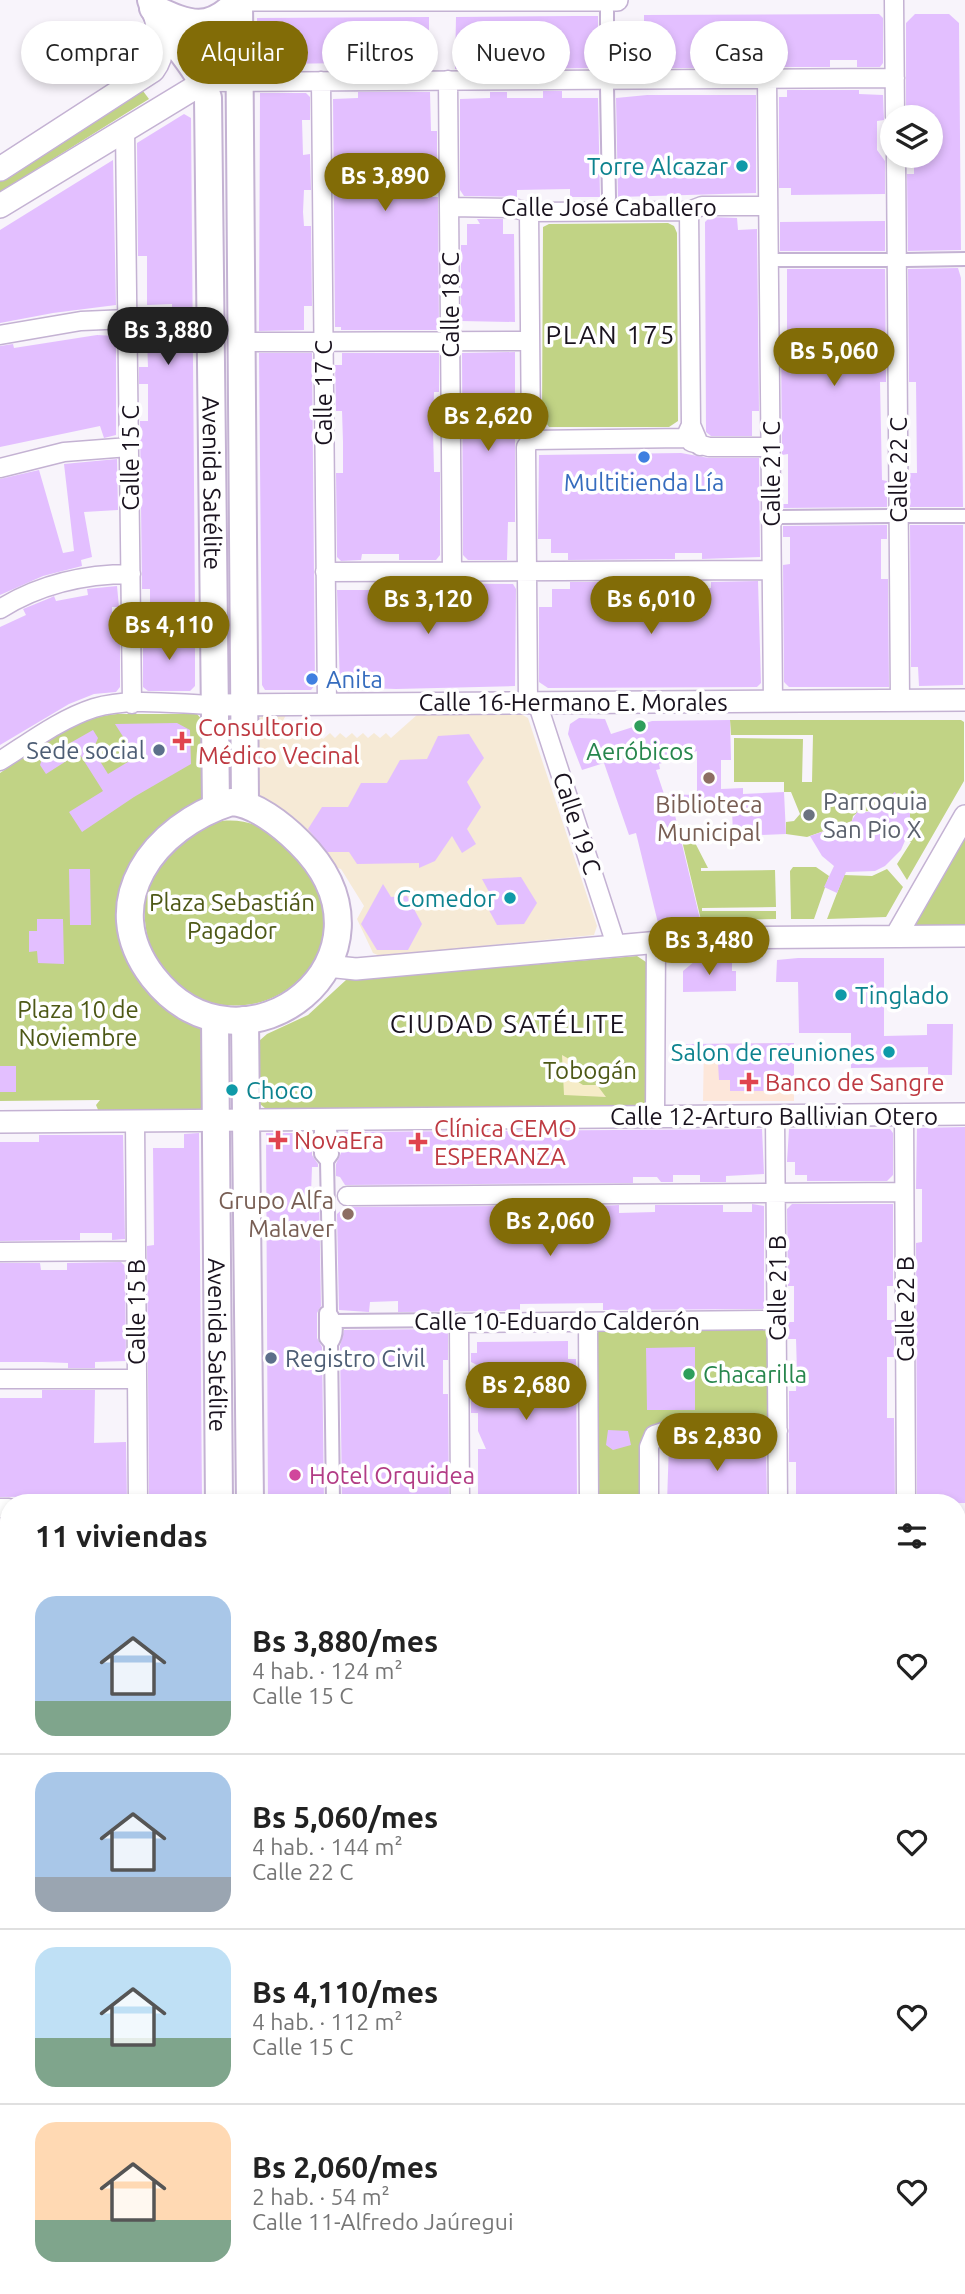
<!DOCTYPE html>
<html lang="es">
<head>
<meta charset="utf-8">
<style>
	:root { --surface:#fff; --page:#f6f6f6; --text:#222; --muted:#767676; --line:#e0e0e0; --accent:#826c07 }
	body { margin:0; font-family:Ubuntu,sans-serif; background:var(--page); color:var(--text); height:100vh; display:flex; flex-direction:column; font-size:26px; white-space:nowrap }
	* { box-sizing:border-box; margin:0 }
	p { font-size:23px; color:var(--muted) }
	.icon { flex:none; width:38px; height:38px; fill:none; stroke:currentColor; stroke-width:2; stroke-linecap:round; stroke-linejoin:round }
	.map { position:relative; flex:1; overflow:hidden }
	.side { position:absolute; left:0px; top:1494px; width:966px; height:800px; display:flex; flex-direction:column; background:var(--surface); border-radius:28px 28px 0 0; box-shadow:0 4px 10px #0003 }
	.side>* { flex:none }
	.guide { position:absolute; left:21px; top:21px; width:924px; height:63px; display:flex; gap:14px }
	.tools { position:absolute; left:880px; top:105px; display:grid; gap:14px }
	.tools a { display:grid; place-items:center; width:63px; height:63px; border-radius:50%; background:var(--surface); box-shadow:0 4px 10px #0003; font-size:35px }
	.price { position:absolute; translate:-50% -60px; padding:0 16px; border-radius:24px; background:var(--accent); color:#fff; font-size:23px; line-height:46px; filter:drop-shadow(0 2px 4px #0008) }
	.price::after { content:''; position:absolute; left:50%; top:42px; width:21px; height:16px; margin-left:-10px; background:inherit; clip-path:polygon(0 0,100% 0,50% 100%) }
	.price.active { background:#222; color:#fff }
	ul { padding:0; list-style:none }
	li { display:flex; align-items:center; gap:21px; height:175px; padding:0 35px }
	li+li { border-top:2px solid var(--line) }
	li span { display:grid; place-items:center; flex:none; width:196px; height:140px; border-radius:21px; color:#555 }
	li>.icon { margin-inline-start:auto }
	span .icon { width:84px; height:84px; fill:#fffc; stroke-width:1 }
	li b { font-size:30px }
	h2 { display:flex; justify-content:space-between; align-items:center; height:84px; padding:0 35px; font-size:30px }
	.tag { padding:0 24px; border-radius:32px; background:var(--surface); box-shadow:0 4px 10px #0003; font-size:24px; line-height:63px }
	.tag.active { background:var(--accent); color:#fff }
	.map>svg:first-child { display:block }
	.commercial { fill:#f6ead6 }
	.medical { fill:#fde7da }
	.green { fill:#c1d385 }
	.sand { fill:#f6ecc7 }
	.building { fill:#e3bfff }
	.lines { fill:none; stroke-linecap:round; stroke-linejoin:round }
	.pedestrian-casing { stroke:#c4b2d3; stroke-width:16 }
	.minor-casing { stroke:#c4b2d3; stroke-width:21 }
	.tertiary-casing { stroke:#c4b2d3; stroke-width:24 }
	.secondary-casing { stroke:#c4b2d3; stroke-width:26 }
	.primary-casing { stroke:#c4b2d3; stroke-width:30 }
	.pedestrian { stroke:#fff; stroke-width:12 }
	.minor { stroke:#fff; stroke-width:18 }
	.tertiary { stroke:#fff; stroke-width:21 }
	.secondary { stroke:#fff; stroke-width:23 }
	.primary { stroke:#fff; stroke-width:26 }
	.culture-dot { fill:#0f9aa8; stroke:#fff; stroke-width:2.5 }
	.shop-dot { fill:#3f7fe0; stroke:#fff; stroke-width:2.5 }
	.leisure-dot { fill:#2e9e5b; stroke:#fff; stroke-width:2.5 }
	.health-dot { fill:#e0444e; stroke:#fff; stroke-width:2.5 }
	.service-dot { fill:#5c6f8a; stroke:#fff; stroke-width:2.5 }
	.education-dot { fill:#8d6e63; stroke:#fff; stroke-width:2.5 }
	.worship-dot { fill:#6b7280; stroke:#fff; stroke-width:2.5 }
	.hotel-dot { fill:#d1479c; stroke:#fff; stroke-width:2.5 }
	.labels { text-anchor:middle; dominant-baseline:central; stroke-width:7; stroke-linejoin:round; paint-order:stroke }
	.culture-label { font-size:24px; fill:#0d838f; stroke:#fff; text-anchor:end }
	.street-label { font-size:24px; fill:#19121e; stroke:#fff }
	.shop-label { font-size:24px; fill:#366cbe; stroke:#fff }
	.health-label { font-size:24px; fill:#be3a42; stroke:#fff; text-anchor:start }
	.service-label { font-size:24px; fill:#4e5e75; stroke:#fff; text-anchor:end }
	.leisure-label { font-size:24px; fill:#27864d; stroke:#fff }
	.worship-label { font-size:24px; fill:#5b616d; stroke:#fff; text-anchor:start }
	.education-label { font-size:24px; fill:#785e54; stroke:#fff }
	.park-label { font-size:24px; fill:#4d5816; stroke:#fff }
	.hotel-label { font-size:24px; fill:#b23c85; stroke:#fff; text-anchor:start }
	.neighbourhood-label { font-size:26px; letter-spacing:2px; fill:#19121e; stroke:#fff }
</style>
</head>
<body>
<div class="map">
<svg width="965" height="2294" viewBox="0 0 965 2294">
	<rect width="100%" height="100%" fill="#f8f4fb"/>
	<path class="commercial" d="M418,714h103l7,4 69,208 -3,9 -214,21 -7,-3 -16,-34 7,-13 -23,-37 -9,-3 -75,-73 -2,-71 7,-6 24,-1 -7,13 10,10 6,-5 6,5 6,-5 5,5 6,-5 5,6 7,-6 5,5 5,-5 6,5 6,-5 5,5 6,-5 5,5 6,-5 6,5 6,-5 5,5z"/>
	<path class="medical" d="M794,1043v58h-91l1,-57z
		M0,1783h9v243h-9z"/>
	<path class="green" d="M143,91l6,8 -149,93v-11z
		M668,223l6,3 3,7 1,188 -9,6h-120l-7,-10 1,-190 6,-3z
		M117,714h80l6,7 -1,79c-67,39 -62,51 -81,122l81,104 1,81 -5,4 -99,1 -3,-7 4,-5 -100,1v-328c36,-23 74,-56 117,-59z
		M730,720h231l3,2v59l-57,99 -10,-16 14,-22 -4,-2 2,-9 -5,-1 6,-5v-12c-12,-8 -36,0 -50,-2l-7,5 -1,5 -45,16 -21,-3v-12l8,-1 6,-7 -9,-22h-7v-10h-50v-44l69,1 -1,43h10l1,-47h-82z
		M222,821c47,-5 82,34 98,74 2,6 7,14 7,20 2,43 -34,82 -75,89 -119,20 -153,-155 -30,-183z
		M678,824l10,5 20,39h-7v3l74,-1 1,37 -74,1v3h74v8l-75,1z
		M965,835v90h-49l-1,-2z
		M793,867h23l13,9 -15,43h-23l-1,-48z
		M887,869l16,18 -17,30 -59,2 17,-44 28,1z
		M637,956l12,8 -3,142 -380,3 -6,-5 -1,-63 8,-7 41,-19 38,-35z
		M766,1328l3,1v93l-112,3 -15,78h-45l1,-171z
		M0,2092h9v194h210v8h-219z"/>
	<path class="sand" d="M562,1055l7,4 3,19 11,7h14l9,12 -42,-2z"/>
	<path class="building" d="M879,14l4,4v45l-3,4h-23v-7h-27v7h-53v-5h-53v6h-66v-7h-42v-20h28v-26z
		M915,14h34l10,9 2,227 -53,1 -1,-77h7v-14l17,-1v-42h-17v-11h-8v-83z
		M576,16h22v52l-143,1 1,-52z
		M429,17v37h-9v9h-17l-1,6 -53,1v-7l-72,1v6h-17l-3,-3v-49z
		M787,90h72v4l24,1 1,25 -7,1v29l8,11v33l-94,1v-7h-12v-91h8z
		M543,91h19v7h36l2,99h-30v-8l-53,1v7l-53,-1 -4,-6v-91l30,-1v-6h17v6h36z
		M358,92h72l1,39h6v32h-6l1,34h6l1,133h-98v-3h-6l-2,-228 25,-1z
		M260,93h46l4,4v23h-8l1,35 7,-1 1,36h-7l-1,22 1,14h7l1,80h-8v24l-45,1z
		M647,95h109v98l-138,4 -2,-99z
		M184,114l7,4 4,488 -45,1v-18h-8l-2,-168h8v-37h-9v-17h9l-1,-27h25v-36l-25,1v-49h-9l-1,-113z
		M113,160l3,145 -63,8 -53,10v-93z
		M710,217l27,1 1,12 19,-1 2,182h-7v25h-41l-5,-4 -1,-210z
		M477,219h26v15h11l1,88 -54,-1v-76h6v-21h13z
		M885,221v30h-105v-29z
		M958,268l3,10 2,229h-53v-34h7l-1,-91h-7l-1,-113z
		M787,269h98l1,113h-6l2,98 5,1v26l-104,1 -1,-4h6v-50l-6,1 -1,-107h6z
		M97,335l19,1v99l-12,3 -4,-12 -100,21v-101l13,-2 1,4z
		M515,352v170h-7l-1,38h-39l-5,-5 -1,-202z
		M259,353h53l3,332 -4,5h-46l-3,-5z
		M342,353h97v39h-5l-1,36 1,44h6v83l-4,5h-37v-6h-37l-1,6 -20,1 -4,-4 -1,-84h7v-31l-1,-31h-6l-1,-46h7z
		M681,453l28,5h50l1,99 -58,2v-6h-27v6l-107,1v-7h-17v-14h-13l1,-84z
		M117,459l1,51 -34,2 8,45 -11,3 1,6 -39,10 -43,19v-116l39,-9 24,83 11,-2 -10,-87z
		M887,525v14h-6v40h7l1,108h-100l-5,-5 -1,-117 7,-1v-27h-7v-11z
		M910,525h53v160l-44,1 -1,-19h-7z
		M758,581l3,102 -4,4 -209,1 -9,-6v-75h13v-18h18v-7h106v7l35,-1v-6z
		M384,583l129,1 3,5 -1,97 -119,3 -56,-2 -3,-97h47z
		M117,586l2,21h-7v25h8v55l-4,5 -22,2 -25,10 -69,41v-118l26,-12 -3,-6 27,-11 4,-2 2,5 32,-6 -1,-6z
		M195,632v54l-5,5h-42l-5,-4v-54z
		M579,718l26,1 6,15 41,-13 78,-1 1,40h-10v29l22,-1v6l41,-2 2,42 -53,2 -1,-28h-35v-57l-38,13 1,5 -4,1 8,24 32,1v16h-22l26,108 -42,4 -22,-90 -7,2 -25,-72 -22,7 -14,-36 2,-10z
		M177,723l13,7 1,34 -57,33 -52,35 -13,-20 34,-21 -24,-38 -33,21 -6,-9 2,-6 51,-29 5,8 -5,12 15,24 28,-17 -21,-33z
		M469,734l15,24 -17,24 14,25 -14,22 9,15 -14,9 -10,-17 -17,25 -16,7v-5l-62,1 -8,-12h-23l-18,-23 14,-22h26l13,-24h26l13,-23 27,-1 11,-23z
		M895,792l9,17 6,4v16l-9,21 -16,16 -10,5 -29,1 -9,21 -13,-6 10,-21 -12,-10 -12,-20 41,-14 6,-10h11z
		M69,869h21l1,56h-21z
		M521,877l16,26 -13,21 -27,1 -13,-24 5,-9 -7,-13z
		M383,884l8,13 16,-1 15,28 -14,26h-31l-16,-26z
		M37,919h26l1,45 -26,-1 -1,-12 -8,1v-21h8z
		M798,958h86v78l43,-1v-11h26l-1,51h-24v-8l-77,1v-35h-52l-1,-51h-22l1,-22z
		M695,961l37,1v9h4v20l-53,1v-21z
		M794,1043v48h-64v-11h-11l-1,-17 -33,-1 1,-18z
		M0,1066h16v26h-16z
		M965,1127v376h-21v-3h-27l-1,-257 6,-1v-53h-6l1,-61z
		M762,1129l2,45 -38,2v6h-26v-7h-27v7h-12l-4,-5h-24v6l-288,2 -5,-8 -4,-1v-12l5,-11 -2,-15 6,-6z
		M789,1129h101l3,4v42l-6,6h-80v-6h-12v-13h-8z
		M199,1133l3,370h-53l-2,-257 7,-1 -1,-97h31v-14z
		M266,1133h46v22l6,9v3h-6l-1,27h8l2,112 -4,7v25l5,9 2,156h-56z
		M39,1135h84l2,104 -13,1v-7h-32v7l-80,1v-99h39z
		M752,1204l12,2v103l-161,1v-7l-83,1v7l-122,1v-11l-28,1 -1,10 -30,-2 -2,-96 8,-7 159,-1v8h44v-8h18v6l33,1v-7l20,-1v8l36,-1v-7h68v7h29z
		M792,1204h101v82h-6v34h7v37h-7v61h7l1,85h-99v-41h-7v-71h7l1,-18 -1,-34h-8v-17h6v-36h-6l-1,-77z
		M121,1262l4,4 1,95 -31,1v6h-27v-5l-26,-1h-42v-99h40l1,7h26v-7z
		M445,1329l3,2v29h-5v34h5l1,109h-107l-2,-157 4,-16z
		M568,1341v18h8l1,141h-8v3h-91v-54h8l-8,-18v-18h-7v-19h7l-1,-29 -6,-3v-9h6v-11z
		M695,1347v63h-48l-1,-62z
		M42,1390h53l-1,53 32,-1 1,61h-14v-7l-113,1v-99h42z
		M608,1430l20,1 3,14 -18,5 -7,-5z
		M669,1443h93l4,4 1,56h-100z"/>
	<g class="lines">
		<defs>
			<path id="pedestrian" d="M607,11v59
				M607,87l2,111
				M778,260h109
				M906,260l59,-1
				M908,516h57
				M780,517l110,-1
				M321,1131v23l6,7
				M327,1161l3,152c7,10 8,21 1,31l2,159
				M327,1161l5,-7 -2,-25
				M326,1313v25l5,6
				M336,1321l115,-1 8,3"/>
			<path id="minor" d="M894,0l1,117
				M767,79l6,623
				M448,80l4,491
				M321,81l6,623
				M204,82l691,-4
				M125,128l7,576
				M896,156l4,545
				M450,207l63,1 16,4 160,-1 13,-5h66
				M689,211l2,214 9,21
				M0,335l81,-14 47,-2
				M243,342l287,-1
				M531,440l154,-2 6,-13
				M691,442l18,5h61
				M0,468l64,-16 65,-5
				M325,572l446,-2
				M0,609c40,-25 84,-35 131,-35
				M528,702l-2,-255 5,-7 -2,-228
				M537,702l79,243
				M0,761c30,-19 60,-42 94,-53 36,-11 81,-4 119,-3
				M904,1115l2,388
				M775,1116l3,387
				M655,1117l1,-177
				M135,1121l3,382
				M347,1196l557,-4
				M0,1252l136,-1
				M588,1322l1,181
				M0,1379h137
				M460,1503l-1,-180 318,-3
				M649,1503v-56l5,-12 12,-4h112
				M0,1508h9
				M0,1635h9
				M336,2286v8
				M464,2286v8
				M911,2286v8"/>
			<path id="tertiary" d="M239,0h378
				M213,705l752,-5
				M896,936l69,-120
				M327,966l29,3 349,-31 260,-2
				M0,1122l965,-8
				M957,1792h8"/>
			<path id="secondary" d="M0,169l153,-99c13,-18 8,-33 3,-53
				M0,206l204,-124 19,-20 15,-35
				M0,1716h9
				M0,1744h9"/>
			<g id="primary">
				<path id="s1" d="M151,0c11,37 47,62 57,98l8,709"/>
				<path d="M239,0l6,803"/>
				<path d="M153,8c36,17 57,25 86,-8"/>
				<path d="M231,802c23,1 51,23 68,40 116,114 -56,250 -146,135 -58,-75 2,-151 78,-175z"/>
				<path id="s2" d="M215,1019l4,484"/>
				<path d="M245,1020l5,483"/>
				<path d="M235,2286v8"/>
				<path d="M257,2286v8"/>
			</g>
		</defs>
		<use href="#pedestrian" class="pedestrian-casing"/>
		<use href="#minor" class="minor-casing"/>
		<use href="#tertiary" class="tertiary-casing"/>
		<use href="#secondary" class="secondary-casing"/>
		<use href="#primary" class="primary-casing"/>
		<use href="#pedestrian" class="pedestrian"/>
		<use href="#minor" class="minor"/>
		<use href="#tertiary" class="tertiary"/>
		<use href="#secondary" class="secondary"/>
		<use href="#primary" class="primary"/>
	</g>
	<g class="culture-dot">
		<circle cx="742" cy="166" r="7"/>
		<circle cx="510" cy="898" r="7"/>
		<circle cx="841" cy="995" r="7"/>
		<circle cx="889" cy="1052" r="7"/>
		<circle cx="232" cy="1090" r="7"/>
	</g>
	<g class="shop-dot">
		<circle cx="644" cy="457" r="7"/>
		<circle cx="312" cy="679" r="7"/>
	</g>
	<g class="leisure-dot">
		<circle cx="640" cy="726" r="7"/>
		<circle cx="689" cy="1374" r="7"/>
	</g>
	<g class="health-dot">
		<path d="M178.5 730.5h7v7h7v7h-7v7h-7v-7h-7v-7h7z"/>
		<path d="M745.5 1071.5h7v7h7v7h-7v7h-7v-7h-7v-7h7z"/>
		<path d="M274.5 1129.5h7v7h7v7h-7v7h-7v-7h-7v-7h7z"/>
		<path d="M414.5 1131.5h7v7h7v7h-7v7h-7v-7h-7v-7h7z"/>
	</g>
	<g class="service-dot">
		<circle cx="159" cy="750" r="7"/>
		<circle cx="271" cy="1358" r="7"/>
	</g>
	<g class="education-dot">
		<circle cx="709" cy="778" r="7"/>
		<circle cx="348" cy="1214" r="7"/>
	</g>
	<circle class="worship-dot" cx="809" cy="815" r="7"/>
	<circle class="hotel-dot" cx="295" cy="1475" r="7"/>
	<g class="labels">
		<g class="culture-label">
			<text x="728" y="166">Torre Alcazar</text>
			<text x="496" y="898">Comedor</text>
			<text x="855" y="995" text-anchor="start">Tinglado</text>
			<text x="875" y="1052">Salon de reuniones</text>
			<text x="246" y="1090" text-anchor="start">Choco</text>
		</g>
		<g class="street-label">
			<text x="609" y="207">Calle José Caballero</text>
			<text transform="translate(450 305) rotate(-90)">Calle 18 C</text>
			<text transform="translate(323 393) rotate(-90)">Calle 17 C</text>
			<text transform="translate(130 458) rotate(-90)">Calle 15 C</text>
			<text transform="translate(898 470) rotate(-90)">Calle 22 C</text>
			<text transform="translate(771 474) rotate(-90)">Calle 21 C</text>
			<text stroke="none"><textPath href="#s1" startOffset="499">Avenida Satélite</textPath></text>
			<text x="573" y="702">Calle 16-Hermano E. Morales</text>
			<text transform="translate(577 823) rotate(72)">Calle 19 C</text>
			<text x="774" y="1116">Calle 12-Arturo Ballivian Otero</text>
			<text transform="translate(777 1288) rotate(-90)">Calle 21 B</text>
			<text transform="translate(905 1309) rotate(-90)">Calle 22 B</text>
			<text transform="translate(136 1312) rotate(-90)">Calle 15 B</text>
			<text x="557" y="1321">Calle 10-Eduardo Calderón</text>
			<text stroke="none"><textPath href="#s2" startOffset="326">Avenida Satélite</textPath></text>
		</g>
		<g class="shop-label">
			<text x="644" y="482">Multitienda Lía</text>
			<text x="326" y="679" text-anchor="start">Anita</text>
		</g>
		<g class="health-label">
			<text x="198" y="727">Consultorio<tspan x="198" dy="28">Médico Vecinal</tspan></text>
			<text x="765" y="1082">Banco de Sangre</text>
			<text x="434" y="1128">Clínica CEMO<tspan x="434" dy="28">ESPERANZA</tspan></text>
			<text x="294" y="1140">NovaEra</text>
		</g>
		<g class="service-label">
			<text x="145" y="750">Sede social</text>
			<text x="285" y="1358" text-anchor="start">Registro Civil</text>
		</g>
		<g class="leisure-label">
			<text x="640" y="751">Aeróbicos</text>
			<text x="703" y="1374" text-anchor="start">Chacarilla</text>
		</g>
		<g class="worship-label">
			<text x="823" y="801">Parroquia<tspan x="823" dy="28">San Pio X</tspan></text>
		</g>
		<g class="education-label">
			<text x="709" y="804">Biblioteca<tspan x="709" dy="28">Municipal</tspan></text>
			<text x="334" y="1200" text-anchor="end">Grupo Alfa<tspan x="334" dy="28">Malaver</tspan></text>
		</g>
		<g class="park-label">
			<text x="232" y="902">Plaza Sebastián<tspan x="232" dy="28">Pagador</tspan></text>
			<text x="78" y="1009">Plaza 10 de<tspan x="78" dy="28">Noviembre</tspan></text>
			<text x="590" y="1070">Tobogán</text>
		</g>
		<g class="hotel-label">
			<text x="309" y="1475">Hotel Orquidea</text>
		</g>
		<g class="neighbourhood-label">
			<text x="611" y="334">PLAN 175</text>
			<text x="508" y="1023">CIUDAD SATÉLITE</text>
		</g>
	</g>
</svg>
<div class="tools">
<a><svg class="icon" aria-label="layers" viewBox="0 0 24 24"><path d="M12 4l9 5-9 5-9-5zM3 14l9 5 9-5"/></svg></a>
</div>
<b class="price" style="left:385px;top:213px">Bs 3,890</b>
<b class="price active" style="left:168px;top:367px">Bs 3,880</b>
<b class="price" style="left:834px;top:388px">Bs 5,060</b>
<b class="price" style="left:488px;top:453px">Bs 2,620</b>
<b class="price" style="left:428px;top:636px">Bs 3,120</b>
<b class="price" style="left:651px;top:636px">Bs 6,010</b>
<b class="price" style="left:169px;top:662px">Bs 4,110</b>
<b class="price" style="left:709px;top:977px">Bs 3,480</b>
<b class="price" style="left:550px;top:1258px">Bs 2,060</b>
<b class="price" style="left:526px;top:1422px">Bs 2,680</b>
<b class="price" style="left:717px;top:1473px">Bs 2,830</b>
<div class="guide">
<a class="tag">Comprar</a>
<a class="tag active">Alquilar</a>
<a class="tag">Filtros</a>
<a class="tag">Nuevo</a>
<a class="tag">Piso</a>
<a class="tag">Casa</a>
</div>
<section class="side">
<h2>11 viviendas<svg class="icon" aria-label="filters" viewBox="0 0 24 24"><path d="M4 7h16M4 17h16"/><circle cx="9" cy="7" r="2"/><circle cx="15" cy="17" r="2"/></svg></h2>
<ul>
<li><span style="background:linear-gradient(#a9c7e8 75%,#7fa58c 0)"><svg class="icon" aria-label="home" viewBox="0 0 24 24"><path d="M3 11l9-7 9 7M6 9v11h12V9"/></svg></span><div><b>Bs 3,880/mes</b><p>4 hab. · 124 m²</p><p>Calle 15 C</p></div><svg class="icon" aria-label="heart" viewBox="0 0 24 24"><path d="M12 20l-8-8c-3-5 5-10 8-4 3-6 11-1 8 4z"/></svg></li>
<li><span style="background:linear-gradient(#a9c7e8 75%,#9aa5b1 0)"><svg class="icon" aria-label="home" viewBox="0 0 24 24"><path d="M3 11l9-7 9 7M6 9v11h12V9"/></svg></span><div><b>Bs 5,060/mes</b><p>4 hab. · 144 m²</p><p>Calle 22 C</p></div><svg class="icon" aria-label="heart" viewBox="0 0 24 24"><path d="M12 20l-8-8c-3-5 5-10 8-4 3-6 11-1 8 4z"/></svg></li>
<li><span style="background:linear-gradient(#bfe0f5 65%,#7fa58c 0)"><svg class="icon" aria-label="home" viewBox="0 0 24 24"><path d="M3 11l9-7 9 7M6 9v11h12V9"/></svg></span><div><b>Bs 4,110/mes</b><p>4 hab. · 112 m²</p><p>Calle 15 C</p></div><svg class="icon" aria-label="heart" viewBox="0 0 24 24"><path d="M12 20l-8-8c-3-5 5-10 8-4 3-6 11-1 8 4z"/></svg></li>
<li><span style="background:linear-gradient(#ffd9b3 70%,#7fa58c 0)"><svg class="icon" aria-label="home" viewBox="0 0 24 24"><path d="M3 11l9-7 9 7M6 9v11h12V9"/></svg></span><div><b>Bs 2,060/mes</b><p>2 hab. · 54 m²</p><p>Calle 11-Alfredo Jaúregui</p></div><svg class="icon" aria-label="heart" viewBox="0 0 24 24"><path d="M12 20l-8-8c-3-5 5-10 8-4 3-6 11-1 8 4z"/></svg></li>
</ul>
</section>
</div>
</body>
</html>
